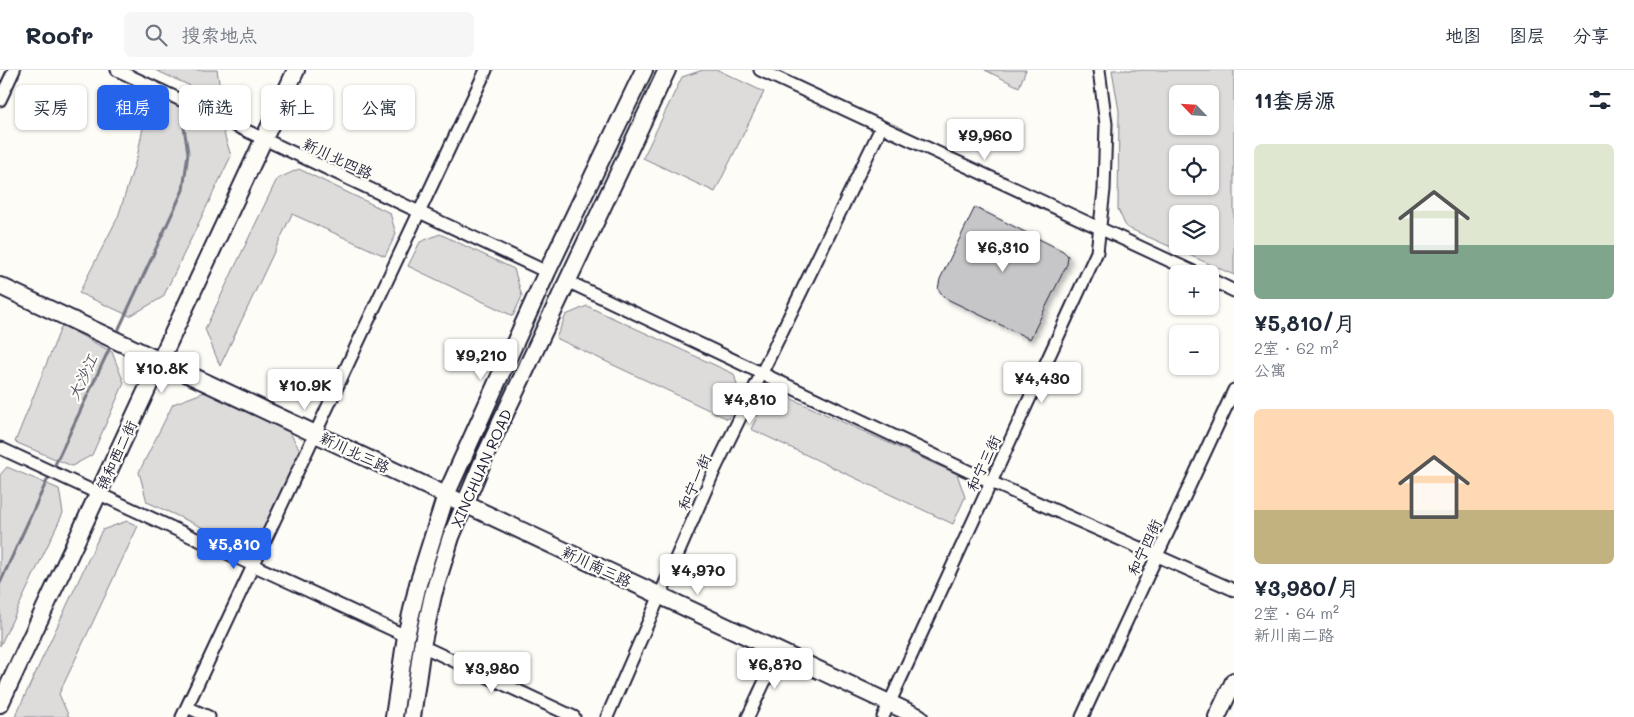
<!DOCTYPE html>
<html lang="zh">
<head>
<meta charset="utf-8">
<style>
	:root { --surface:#fff; --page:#f6f6f7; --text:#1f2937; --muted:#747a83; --line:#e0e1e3; --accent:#2563eb }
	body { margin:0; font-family:Mali,"LXGW WenKai TC",sans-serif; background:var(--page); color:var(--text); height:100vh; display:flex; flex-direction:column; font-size:19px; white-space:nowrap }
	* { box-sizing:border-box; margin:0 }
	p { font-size:16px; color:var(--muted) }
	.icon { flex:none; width:28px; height:28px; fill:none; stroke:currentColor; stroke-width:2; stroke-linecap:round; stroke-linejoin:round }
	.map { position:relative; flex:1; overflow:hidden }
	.drawer { display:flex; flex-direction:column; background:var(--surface); width:400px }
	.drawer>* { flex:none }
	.top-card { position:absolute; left:15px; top:15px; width:475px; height:45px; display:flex; gap:10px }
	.needle { width:32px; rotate:295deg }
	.tools { position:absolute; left:1169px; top:15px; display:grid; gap:10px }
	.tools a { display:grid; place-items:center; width:50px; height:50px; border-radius:8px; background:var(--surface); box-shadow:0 1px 4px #0004; font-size:25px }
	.price { position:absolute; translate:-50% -42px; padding:0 11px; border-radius:5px; background:#fff; color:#222; font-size:16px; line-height:32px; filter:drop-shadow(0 1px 2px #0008) }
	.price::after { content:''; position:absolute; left:50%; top:30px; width:15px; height:11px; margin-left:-8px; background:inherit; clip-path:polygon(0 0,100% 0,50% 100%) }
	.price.on { background:var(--accent); color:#fff }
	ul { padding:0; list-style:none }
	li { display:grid; align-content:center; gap:10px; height:265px; padding:0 20px }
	li span { display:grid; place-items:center; height:155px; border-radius:8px; color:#555 }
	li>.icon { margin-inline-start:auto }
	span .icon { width:90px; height:90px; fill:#fffc; stroke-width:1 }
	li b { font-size:21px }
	h2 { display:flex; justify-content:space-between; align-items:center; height:60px; padding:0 20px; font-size:21px }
	.pill { padding:0 18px; border-radius:8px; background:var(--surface); box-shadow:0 1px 4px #0004; font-size:18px; line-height:45px }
	.pill.on { background:var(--accent); color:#fff }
	header { display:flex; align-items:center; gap:30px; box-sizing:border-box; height:70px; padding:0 25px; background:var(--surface); border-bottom:1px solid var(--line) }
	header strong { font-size:24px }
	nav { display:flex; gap:28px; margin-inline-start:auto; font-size:18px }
	.search { width:350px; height:45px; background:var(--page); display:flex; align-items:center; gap:12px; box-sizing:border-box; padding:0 18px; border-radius:8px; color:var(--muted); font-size:19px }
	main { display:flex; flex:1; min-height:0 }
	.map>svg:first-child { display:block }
	.green { fill:#dddcdb; stroke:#807f8b; fill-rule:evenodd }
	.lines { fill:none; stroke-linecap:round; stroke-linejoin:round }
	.stream { stroke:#787885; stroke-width:3 }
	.building { fill:#c6c6c8; stroke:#22223b; filter:url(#shadow) }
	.street-casing { stroke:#22223b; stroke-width:15 }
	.secondary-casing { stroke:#22223b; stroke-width:20 }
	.street { stroke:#fdfcf7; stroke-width:11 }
	.secondary { stroke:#fdfcf7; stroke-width:16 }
	.labels { text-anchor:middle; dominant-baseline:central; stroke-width:4.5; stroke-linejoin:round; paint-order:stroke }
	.street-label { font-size:15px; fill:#22223b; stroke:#fdfcf7 }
	.water-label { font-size:16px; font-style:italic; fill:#545466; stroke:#fdfcf7 }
</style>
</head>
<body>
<header>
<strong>Roofr</strong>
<div class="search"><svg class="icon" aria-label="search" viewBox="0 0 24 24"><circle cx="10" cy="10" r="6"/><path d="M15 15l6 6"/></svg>搜索地点</div>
<nav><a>地图</a><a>图层</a><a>分享</a></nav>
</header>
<main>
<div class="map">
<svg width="1234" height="647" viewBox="0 0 1234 647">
	<defs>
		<filter id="shadow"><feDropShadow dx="4" dy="4" stdDeviation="2.5" flood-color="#0004"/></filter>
	</defs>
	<rect width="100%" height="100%" fill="#fdfcf7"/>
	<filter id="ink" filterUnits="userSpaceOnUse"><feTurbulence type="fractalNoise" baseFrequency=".02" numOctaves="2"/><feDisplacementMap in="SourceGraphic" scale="10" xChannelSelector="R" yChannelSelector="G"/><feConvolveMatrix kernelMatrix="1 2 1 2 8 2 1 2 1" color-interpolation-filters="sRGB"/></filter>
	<g filter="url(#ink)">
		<path class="green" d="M155,0h62l5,30z
			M703,0h15l46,22 -49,100 -72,-34 39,-81z
			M985,0h41l-7,17z
			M1112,0h122v205l-108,-48 -8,-18 1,-98zM1178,24h32v32h-32zM1178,84h32v32h-32zM1178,144h32v32h-32z
			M139,17l83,40 9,29 -68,141 -33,19 -51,-23 39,-76 19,-60 7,-34z
			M299,99l91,44 6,21 -11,22 -93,-42 -72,152 -15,-37 72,-150z
			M440,164l74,35 8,27 -9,20 -105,-50 12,-24z
			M587,236l147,68 6,22 -12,23 -172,-81 10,-23z
			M62,255l50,27 12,31 -32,72 -20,11 -57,-24z
			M205,322l85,41 11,19 -40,85 -23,7 -91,-42 -8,-30 34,-68z
			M781,324l176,80 8,23 -12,27 -202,-95 14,-28z
			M7,397l52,22 4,24 -63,133v-171z
			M127,451l11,5 -79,168 10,23h-54l87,-187z"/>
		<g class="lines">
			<path class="stream" d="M116,265l67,-145 5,-37 -5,-32
				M53,399l59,-126
				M0,513l50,-109"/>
		</g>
		<path class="building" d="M975,137l88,44 5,5 -1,8 -37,75 -85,-41 -7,-9 2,-10z"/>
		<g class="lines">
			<defs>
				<path id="street" d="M117,0l430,202
					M760,0l438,204
					M0,30l14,-30
					M1210,209l24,12
					M567,211l424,201 243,108
					M0,378l406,188
					M422,576l152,71
					M187,637l22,10
					M182,647l304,-647
					M607,647l107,-246 167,-343
					M748,647l31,-66
					M883,647l214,-465 7,-62 2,-66 -7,-54
					M1082,647l152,-327"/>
				<path id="secondary" d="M0,216l919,431
					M0,634l296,-634
					M394,647l12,-81 12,-52 28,-89 101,-223 97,-202
					M412,647l10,-71 11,-51 18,-58 34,-81 182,-386
					M1217,647l17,-36"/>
			</defs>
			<use href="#street" class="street-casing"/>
			<use href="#secondary" class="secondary-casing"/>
			<use href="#street" class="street"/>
			<use href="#secondary" class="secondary"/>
		</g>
	</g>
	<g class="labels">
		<g class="street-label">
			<text transform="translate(338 88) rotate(25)">新川北四路</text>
			<text transform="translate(355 382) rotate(25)">新川北三路</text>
			<text transform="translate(116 385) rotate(-65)">锦和西二街</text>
			<text transform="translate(983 393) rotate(-65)">和宁三街</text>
			<text transform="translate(481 398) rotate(-66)">XINCHUAN ROAD</text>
			<text transform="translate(694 412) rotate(-66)">和宁一街</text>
			<text transform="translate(1144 477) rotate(-65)">和宁四街</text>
			<text transform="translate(597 496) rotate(25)">新川南三路</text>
		</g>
		<g class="water-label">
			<text transform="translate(82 307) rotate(-65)">大沙江</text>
		</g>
	</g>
</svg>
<div class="tools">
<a><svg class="needle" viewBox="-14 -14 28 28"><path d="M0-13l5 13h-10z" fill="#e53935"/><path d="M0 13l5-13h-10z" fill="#747a83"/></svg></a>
<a><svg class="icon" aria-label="locate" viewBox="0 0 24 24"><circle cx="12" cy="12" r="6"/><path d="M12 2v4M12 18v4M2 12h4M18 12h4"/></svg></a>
<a><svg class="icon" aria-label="layers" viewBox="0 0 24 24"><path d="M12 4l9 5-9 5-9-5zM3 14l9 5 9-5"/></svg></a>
<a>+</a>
<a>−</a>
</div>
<b class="price" style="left:985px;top:91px">¥9,960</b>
<b class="price" style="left:1003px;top:203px">¥6,310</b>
<b class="price" style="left:481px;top:311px">¥9,210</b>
<b class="price" style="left:162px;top:324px">¥10.8K</b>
<b class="price" style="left:1042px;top:334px">¥4,430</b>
<b class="price" style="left:305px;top:341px">¥10.9K</b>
<b class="price" style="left:750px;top:355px">¥4,810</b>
<b class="price on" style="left:234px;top:500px">¥5,810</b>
<b class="price" style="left:698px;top:526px">¥4,970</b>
<b class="price" style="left:775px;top:620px">¥6,870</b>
<b class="price" style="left:492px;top:624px">¥3,980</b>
<div class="top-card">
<a class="pill">买房</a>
<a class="pill on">租房</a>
<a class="pill">筛选</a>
<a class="pill">新上</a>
<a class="pill">公寓</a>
</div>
</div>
<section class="drawer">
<h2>11套房源<svg class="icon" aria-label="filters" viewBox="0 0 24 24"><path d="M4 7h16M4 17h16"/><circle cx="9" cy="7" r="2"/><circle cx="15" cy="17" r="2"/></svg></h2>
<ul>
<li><span style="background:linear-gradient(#dfe7d0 65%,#7fa58c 0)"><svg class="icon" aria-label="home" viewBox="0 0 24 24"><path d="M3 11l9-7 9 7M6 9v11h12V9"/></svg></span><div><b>¥5,810/月</b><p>2室 · 62 m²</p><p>公寓</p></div></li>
<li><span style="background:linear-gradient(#ffd9b3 65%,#c2b280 0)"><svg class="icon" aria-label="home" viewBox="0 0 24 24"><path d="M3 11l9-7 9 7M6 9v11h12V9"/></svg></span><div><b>¥3,980/月</b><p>2室 · 64 m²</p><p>新川南二路</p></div></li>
</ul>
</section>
</main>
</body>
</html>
